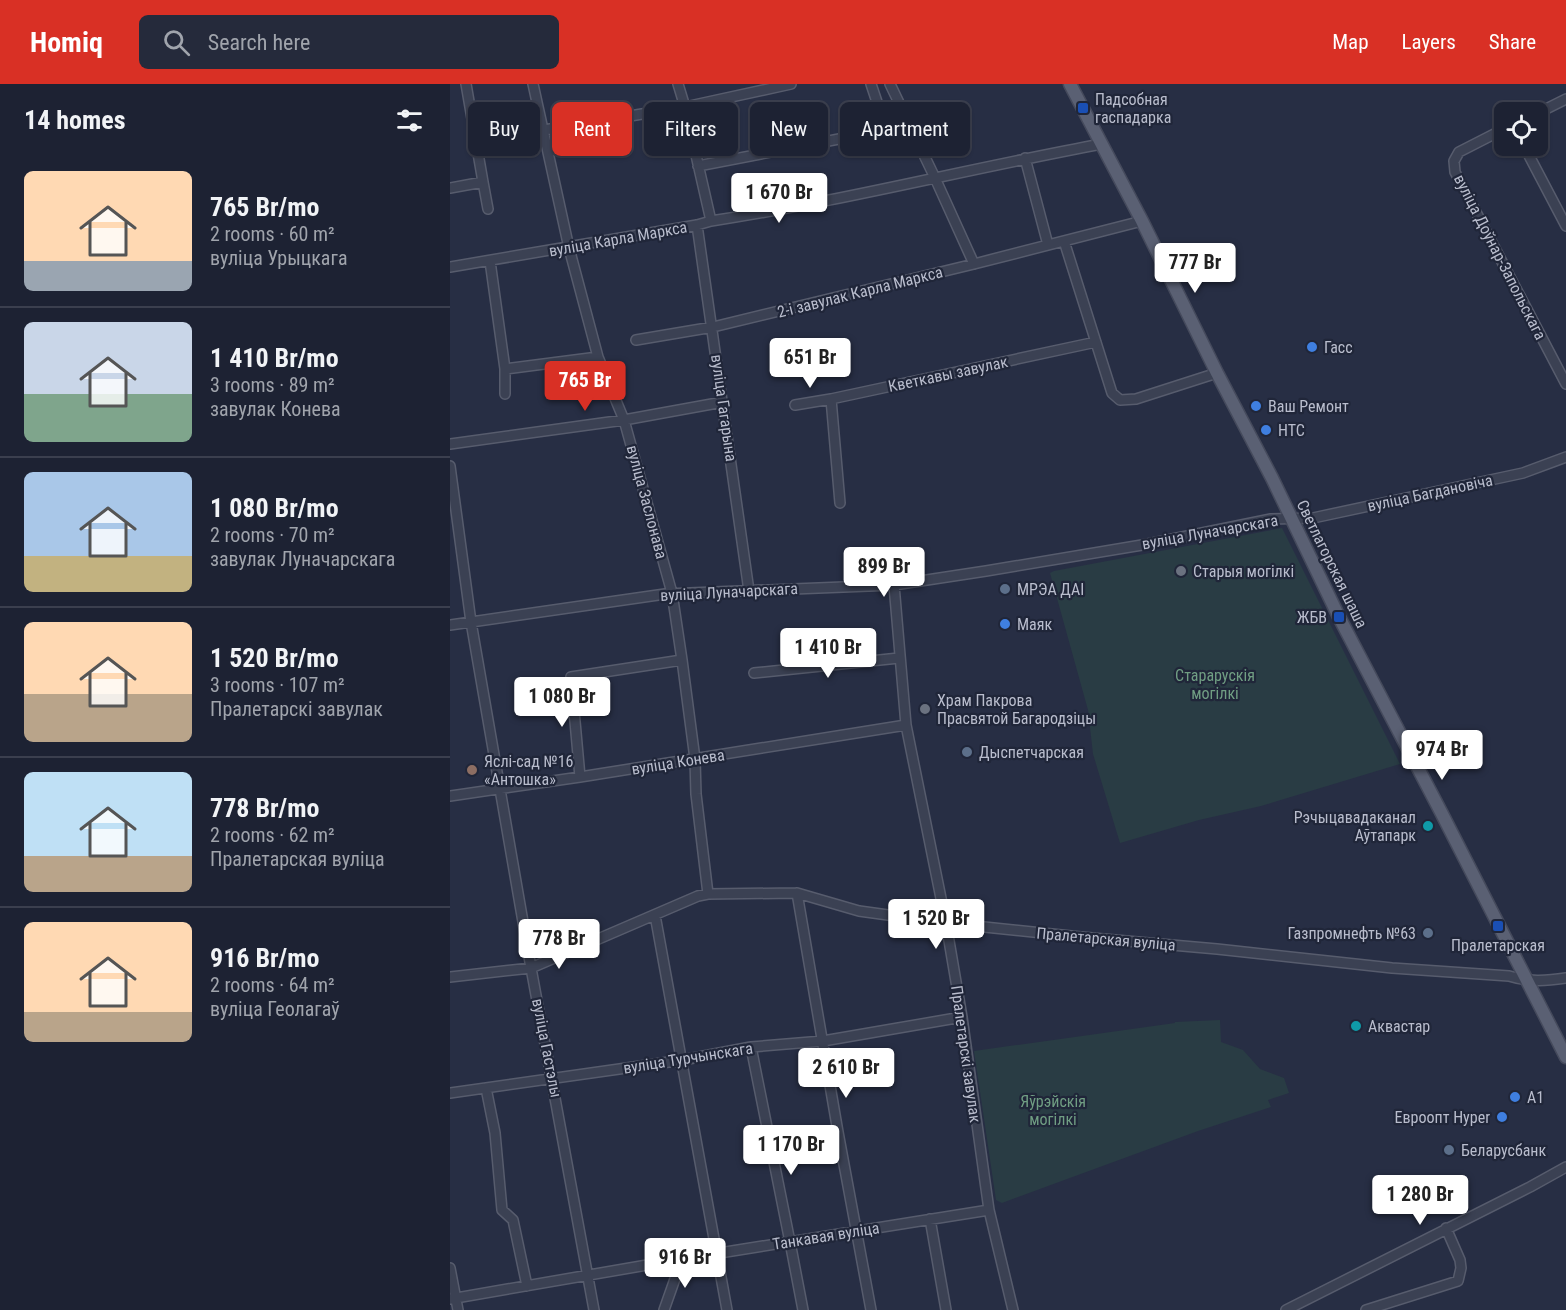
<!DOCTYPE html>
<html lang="en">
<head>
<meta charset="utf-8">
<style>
	:root { --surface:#1d2233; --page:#252a3b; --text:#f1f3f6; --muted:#a0a4ac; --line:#3b3f4e; --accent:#d93025 }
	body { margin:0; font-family:"Roboto Condensed",sans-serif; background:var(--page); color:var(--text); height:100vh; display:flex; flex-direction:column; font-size:22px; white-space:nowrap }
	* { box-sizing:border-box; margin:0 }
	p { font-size:20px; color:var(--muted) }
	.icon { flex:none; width:33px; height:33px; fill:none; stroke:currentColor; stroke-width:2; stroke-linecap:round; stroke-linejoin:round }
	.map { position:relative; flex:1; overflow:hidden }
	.panel { display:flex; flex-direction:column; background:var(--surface); width:450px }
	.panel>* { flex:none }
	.top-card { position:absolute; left:18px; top:18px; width:570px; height:54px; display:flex; gap:12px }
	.controls { position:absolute; left:1044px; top:18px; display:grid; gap:12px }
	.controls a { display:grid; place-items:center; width:54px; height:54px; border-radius:9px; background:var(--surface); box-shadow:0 2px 4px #0004,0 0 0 2px var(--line); font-size:30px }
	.price { position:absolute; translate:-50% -51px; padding:0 14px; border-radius:6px; background:#fff; color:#222; font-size:20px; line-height:39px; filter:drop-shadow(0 2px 3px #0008) }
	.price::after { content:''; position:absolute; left:50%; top:36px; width:18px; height:14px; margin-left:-9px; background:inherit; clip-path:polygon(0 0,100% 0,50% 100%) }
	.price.on { background:var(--accent); color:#fff }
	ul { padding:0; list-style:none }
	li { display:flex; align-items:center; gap:18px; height:150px; padding:0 24px }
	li+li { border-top:2px solid var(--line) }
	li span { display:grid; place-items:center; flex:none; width:168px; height:120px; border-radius:9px; color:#555 }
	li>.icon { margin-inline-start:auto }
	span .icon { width:72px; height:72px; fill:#fffc; stroke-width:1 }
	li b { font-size:26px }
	h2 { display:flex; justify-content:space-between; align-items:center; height:72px; padding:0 24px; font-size:26px }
	.tag { padding:0 21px; border-radius:9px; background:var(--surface); box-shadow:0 2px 4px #0004,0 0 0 2px var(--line); font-size:21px; line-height:54px }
	.tag.on { background:var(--accent); color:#fff }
	header { display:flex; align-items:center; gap:36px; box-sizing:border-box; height:84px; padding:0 30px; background:var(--accent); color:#fff }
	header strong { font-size:28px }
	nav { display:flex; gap:33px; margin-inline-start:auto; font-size:21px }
	.search { width:420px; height:54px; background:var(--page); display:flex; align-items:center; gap:15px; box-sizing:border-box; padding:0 21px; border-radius:9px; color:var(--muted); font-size:22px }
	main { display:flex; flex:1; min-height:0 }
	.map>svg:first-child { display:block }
	.green { fill:#293c44 }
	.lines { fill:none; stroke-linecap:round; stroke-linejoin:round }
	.minor-casing { stroke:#575c6d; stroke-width:12 }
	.major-casing { stroke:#454a5c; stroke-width:15 }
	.minor { stroke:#3b4153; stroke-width:9 }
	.major { stroke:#5a6073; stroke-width:12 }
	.transit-dot { fill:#1a4fb4; stroke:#202639; stroke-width:2 }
	.shop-dot { fill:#3f7fe0; stroke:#202639; stroke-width:2 }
	.worship-dot { fill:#6b7280; stroke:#202639; stroke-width:2 }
	.service-dot { fill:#5c6f8a; stroke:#202639; stroke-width:2 }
	.education-dot { fill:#8d6e63; stroke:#202639; stroke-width:2 }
	.culture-dot { fill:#0f9aa8; stroke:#202639; stroke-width:2 }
	.labels { text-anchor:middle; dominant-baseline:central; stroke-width:4.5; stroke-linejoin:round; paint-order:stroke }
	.poi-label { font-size:16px; fill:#b9bdcd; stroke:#202639; text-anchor:start }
	.street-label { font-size:16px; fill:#b9bdcd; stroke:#202639 }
	.park-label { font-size:16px; fill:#709e83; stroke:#202639 }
</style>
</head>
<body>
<header>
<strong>Homiq</strong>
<div class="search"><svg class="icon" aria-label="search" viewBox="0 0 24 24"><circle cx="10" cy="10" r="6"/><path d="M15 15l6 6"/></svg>Search here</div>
<nav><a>Map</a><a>Layers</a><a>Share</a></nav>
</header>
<main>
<section class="panel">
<h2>14 homes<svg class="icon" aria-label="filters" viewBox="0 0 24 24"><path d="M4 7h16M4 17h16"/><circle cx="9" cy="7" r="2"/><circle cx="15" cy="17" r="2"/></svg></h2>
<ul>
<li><span style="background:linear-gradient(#ffd9b3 75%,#9aa5b1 0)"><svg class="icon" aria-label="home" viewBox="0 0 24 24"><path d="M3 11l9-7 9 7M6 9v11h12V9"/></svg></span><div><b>765 Br/mo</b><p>2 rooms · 60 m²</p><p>вуліца Урыцкага</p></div></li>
<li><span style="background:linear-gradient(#c9d6e8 60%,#7fa58c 0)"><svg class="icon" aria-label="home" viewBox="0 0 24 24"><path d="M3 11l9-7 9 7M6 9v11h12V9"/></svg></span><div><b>1 410 Br/mo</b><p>3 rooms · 89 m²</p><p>завулак Конева</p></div></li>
<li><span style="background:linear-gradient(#a9c7e8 70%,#c2b280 0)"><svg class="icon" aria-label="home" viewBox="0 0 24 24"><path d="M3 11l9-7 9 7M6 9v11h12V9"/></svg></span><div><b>1 080 Br/mo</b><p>2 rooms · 70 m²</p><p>завулак Луначарскага</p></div></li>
<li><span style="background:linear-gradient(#ffd9b3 60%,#b9a48a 0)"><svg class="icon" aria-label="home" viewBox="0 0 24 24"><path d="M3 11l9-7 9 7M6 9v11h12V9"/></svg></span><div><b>1 520 Br/mo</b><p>3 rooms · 107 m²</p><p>Пралетарскі завулак</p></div></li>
<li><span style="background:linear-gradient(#bfe0f5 70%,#b9a48a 0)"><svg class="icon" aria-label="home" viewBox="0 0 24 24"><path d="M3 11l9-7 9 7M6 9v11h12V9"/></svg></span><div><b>778 Br/mo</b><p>2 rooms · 62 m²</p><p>Пралетарская вуліца</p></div></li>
<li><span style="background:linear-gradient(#ffd9b3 75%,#b9a48a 0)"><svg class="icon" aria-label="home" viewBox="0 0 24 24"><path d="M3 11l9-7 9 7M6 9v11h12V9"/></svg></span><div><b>916 Br/mo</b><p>2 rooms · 64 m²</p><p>вуліца Геолагаў</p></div></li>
</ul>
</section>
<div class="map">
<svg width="1116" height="1226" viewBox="0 0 1116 1226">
	<rect width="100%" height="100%" fill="#272e44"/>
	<path class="green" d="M832,444l118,236 -139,42 -62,14 -79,23 -27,-89 -5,-44 -38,-137 4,-2z
		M770,936l1,22 22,8 17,19 24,9 5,15 -21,7 3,7 -73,24 -196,72 -6,-3 -22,-149 201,-28v-1z"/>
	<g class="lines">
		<defs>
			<path id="minor" d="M83,0l36,164 29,109 26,63 48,173 10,67 13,99 1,35 12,100
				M228,0l7,23 26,114
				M440,0l45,94 39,86
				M1088,29l28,-14
				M1054,45l-45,23 -5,9 1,11 111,212
				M94,46l141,-23 106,-23
				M1074,62l42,80
				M575,74l23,87
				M248,82l167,-32 16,-6 -1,-17 -9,-27
				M33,98l5,27
				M0,104l33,-6 -17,-98
				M247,141l52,366
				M614,157l48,152 8,7 16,-1 81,-26
				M40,177l15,108v25
				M0,183l247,-42 14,-4c132,-20 260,-53 391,-77
				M186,256l77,-13 261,-63 168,-43
				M55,285l93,-12
				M345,321l36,-6
				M0,360l174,-24 99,-18
				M0,382l21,156 60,346 63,342
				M390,419l-9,-104 265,-57
				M444,501l12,140 40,198 16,94 27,193 24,100
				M0,541l215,-31 229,-9 92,-14 162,-27 123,-25 42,-1 210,-45 43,-16
				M304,589l145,-15
				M130,693l-9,-100 111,-17
				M0,712l130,-19 326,-52
				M347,809l41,239 33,178
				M205,831l72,395
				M0,893l81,-9 167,-72 10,-2 89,-1 62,18 87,12 135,14 136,12 175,19 117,8c19,6 37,5 57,2
				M301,963l39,195 13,68
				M36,1004l9,45 7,77 11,10 14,66
				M0,1009l233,-33 68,-13 72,-6 139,-24
				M480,1135l16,91
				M0,1184l8,42
				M0,1215l232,-40 307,-49
				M214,1226l18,-51
				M836,1226l244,-123 36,-20
				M916,1226l92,-29 3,-13 -1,-8 -14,-32"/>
			<path id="major" d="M620,0l72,137 75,152 55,105 67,139 102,195 125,245"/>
		</defs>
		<use href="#minor" class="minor-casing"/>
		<use href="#major" class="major-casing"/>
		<use href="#minor" class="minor"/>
		<use href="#major" class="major"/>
	</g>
	<g class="transit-dot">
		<rect x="627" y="18" width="12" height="12" rx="3"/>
		<rect x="883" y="527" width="12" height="12" rx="3"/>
		<rect x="1042" y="836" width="12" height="12" rx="3"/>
	</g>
	<g class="shop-dot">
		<circle cx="862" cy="263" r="6"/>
		<circle cx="806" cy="322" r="6"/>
		<circle cx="816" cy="346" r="6"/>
		<circle cx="555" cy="540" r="6"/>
		<circle cx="1065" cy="1013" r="6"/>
		<circle cx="1052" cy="1033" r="6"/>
	</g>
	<g class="worship-dot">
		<circle cx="731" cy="487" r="6"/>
		<circle cx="475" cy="625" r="6"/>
	</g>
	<g class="service-dot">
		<circle cx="555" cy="505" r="6"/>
		<circle cx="517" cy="668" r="6"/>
		<circle cx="978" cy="849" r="6"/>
		<circle cx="999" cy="1066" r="6"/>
	</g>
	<circle class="education-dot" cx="22" cy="686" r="6"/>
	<g class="culture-dot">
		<circle cx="978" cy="742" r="6"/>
		<circle cx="906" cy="942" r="6"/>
	</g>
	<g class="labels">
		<g class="poi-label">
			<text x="645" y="15">Падсобная<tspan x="645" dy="18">гаспадарка</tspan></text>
			<text x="874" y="263">Гасс</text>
			<text x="818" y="322">Ваш Ремонт</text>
			<text x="828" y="346">НТС</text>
			<text x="743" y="487">Старыя могілкі</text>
			<text x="567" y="505">МРЭА ДАІ</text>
			<text x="877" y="533" text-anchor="end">ЖБВ</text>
			<text x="567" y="540">Маяк</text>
			<text x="487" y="616">Храм Пакрова<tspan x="487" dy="18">Прасвятой Багародзіцы</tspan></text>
			<text x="529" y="668">Дыспетчарская</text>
			<text x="34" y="677">Яслі-сад №16<tspan x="34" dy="18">«Антошка»</tspan></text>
			<text x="966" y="733" text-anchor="end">Рэчыцавадаканал<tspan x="966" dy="18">Аўтапарк</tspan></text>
			<text x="966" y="849" text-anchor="end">Газпромнефть №63</text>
			<text x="1048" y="861" text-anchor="middle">Пралетарская</text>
			<text x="918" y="942">Аквастар</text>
			<text x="1077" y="1013">A1</text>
			<text x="1040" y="1033" text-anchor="end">Евроопт Hyper</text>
			<text x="1011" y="1066">Беларусбанк</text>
		</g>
		<g class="street-label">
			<text transform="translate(168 155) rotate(-10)">вуліца Карла Маркса</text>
			<text transform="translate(1050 173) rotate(63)">вуліца Доўнар-Запольскага</text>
			<text transform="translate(410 208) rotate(-14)">2-і завулак Карла Маркса</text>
			<text transform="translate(498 290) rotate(-12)">Кветкавы завулак</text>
			<text transform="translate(274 324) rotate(82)">вуліца Гагарына</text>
			<text transform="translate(980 409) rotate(-12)">вуліца Багдановіча</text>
			<text transform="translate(197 418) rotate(75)">вуліца Заслонава</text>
			<text transform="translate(760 448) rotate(-10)">вуліца Луначарскага</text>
			<text transform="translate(882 480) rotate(64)">Светлагорская шаша</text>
			<text transform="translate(279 508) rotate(-3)">вуліца Луначарскага</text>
			<text transform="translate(228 678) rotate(-9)">вуліца Конева</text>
			<text transform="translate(656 855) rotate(5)">Пралетарская вуліца</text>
			<text transform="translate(97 964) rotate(79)">вуліца Гастэлы</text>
			<text transform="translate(516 970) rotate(82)">Пралетарскі завулак</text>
			<text transform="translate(238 974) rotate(-9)">вуліца Турчынскага</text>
			<text transform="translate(376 1152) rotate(-9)">Танкавая вуліца</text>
		</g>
		<g class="park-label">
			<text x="765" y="591">Старарускія<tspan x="765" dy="18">могілкі</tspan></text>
			<text x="603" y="1017">Яўрэйскія<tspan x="603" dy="18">могілкі</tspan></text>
		</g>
	</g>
</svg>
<div class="controls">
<a><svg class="icon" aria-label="locate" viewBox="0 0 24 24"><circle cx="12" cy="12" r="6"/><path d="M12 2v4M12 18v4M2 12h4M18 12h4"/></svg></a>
</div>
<b class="price" style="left:329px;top:140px">1 670 Br</b>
<b class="price" style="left:745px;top:210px">777 Br</b>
<b class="price" style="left:360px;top:305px">651 Br</b>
<b class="price on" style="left:135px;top:328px">765 Br</b>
<b class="price" style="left:434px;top:514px">899 Br</b>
<b class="price" style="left:378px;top:595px">1 410 Br</b>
<b class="price" style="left:112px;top:644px">1 080 Br</b>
<b class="price" style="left:992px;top:697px">974 Br</b>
<b class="price" style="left:486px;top:866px">1 520 Br</b>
<b class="price" style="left:109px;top:886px">778 Br</b>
<b class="price" style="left:396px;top:1015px">2 610 Br</b>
<b class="price" style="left:341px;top:1092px">1 170 Br</b>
<b class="price" style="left:970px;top:1142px">1 280 Br</b>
<b class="price" style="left:235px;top:1205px">916 Br</b>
<div class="top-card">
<a class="tag">Buy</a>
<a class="tag on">Rent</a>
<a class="tag">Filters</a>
<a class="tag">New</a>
<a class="tag">Apartment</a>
</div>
</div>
</main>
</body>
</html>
